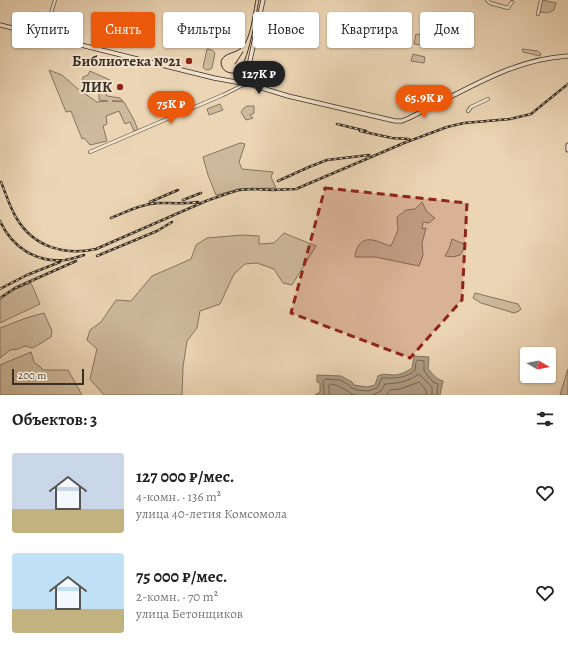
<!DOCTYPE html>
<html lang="ru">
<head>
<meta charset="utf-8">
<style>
	:root { --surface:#fff; --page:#f2f2f2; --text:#222; --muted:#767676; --accent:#ea580c }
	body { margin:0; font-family:Alegreya,serif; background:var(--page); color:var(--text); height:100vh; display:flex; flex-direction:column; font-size:15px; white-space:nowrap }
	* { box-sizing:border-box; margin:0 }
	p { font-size:13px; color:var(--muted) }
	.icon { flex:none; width:22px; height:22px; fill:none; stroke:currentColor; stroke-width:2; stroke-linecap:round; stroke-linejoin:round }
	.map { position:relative; height:395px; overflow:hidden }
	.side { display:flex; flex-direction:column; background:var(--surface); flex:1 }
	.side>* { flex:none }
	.banner { position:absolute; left:12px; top:12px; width:544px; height:36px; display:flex; gap:8px }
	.needle { width:26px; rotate:99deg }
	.buttons { position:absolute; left:520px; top:347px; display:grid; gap:8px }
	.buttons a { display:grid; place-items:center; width:36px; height:36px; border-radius:4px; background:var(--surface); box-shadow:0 1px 3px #0004; font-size:20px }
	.scale { position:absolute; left:12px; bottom:10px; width:72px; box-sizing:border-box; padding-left:4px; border:2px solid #392f24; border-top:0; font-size:11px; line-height:14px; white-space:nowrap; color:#392f24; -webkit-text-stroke:3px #f3e4cf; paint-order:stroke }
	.price { position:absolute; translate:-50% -34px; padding:0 9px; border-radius:14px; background:var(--accent); color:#fff; font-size:13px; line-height:26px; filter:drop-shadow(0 1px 2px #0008) }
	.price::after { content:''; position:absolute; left:50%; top:24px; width:12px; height:9px; margin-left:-6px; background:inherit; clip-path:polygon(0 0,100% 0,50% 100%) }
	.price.on { background:#222; color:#fff }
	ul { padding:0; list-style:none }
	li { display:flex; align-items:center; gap:12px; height:100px; padding:0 12px }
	li span { display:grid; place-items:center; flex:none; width:112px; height:80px; border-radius:4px; color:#555 }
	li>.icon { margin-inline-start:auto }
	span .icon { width:48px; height:48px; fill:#fffc; stroke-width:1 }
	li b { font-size:17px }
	h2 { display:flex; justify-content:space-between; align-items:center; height:48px; padding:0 12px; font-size:17px }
	.tag { padding:0 14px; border-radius:4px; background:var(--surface); box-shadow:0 1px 3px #0004; font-size:14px; line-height:36px }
	.tag.on { background:var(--accent); color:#fff }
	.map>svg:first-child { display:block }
	.green { fill:#ceb99c; stroke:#847460 }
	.water { fill:#af9d84; stroke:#80715e }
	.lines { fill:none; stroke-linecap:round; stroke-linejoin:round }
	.shore { stroke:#746654; stroke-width:1 }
	.street-casing { stroke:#665848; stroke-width:4 }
	.secondary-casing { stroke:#392f24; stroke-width:5 }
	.street { stroke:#f3e4cf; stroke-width:2.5 }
	.secondary { stroke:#f3e4cf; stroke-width:3.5 }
	.tram { stroke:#392f24; stroke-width:1 }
	.rail-casing { stroke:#392f24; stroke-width:2.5 }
	.rail { stroke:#f3e4cf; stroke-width:1; stroke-dasharray:3; stroke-linecap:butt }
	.marked { fill:#8f2418; fill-opacity:0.2; stroke:#8f2418; stroke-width:3; stroke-dasharray:8 5; stroke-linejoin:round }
	.poi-dot { fill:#8f2418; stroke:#f3e4cf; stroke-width:1.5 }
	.labels { text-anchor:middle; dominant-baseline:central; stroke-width:4; stroke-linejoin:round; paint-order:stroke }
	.poi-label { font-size:15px; font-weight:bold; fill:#392f24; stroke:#f3e4cf; text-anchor:end }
</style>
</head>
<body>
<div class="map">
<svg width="568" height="395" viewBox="0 0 568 395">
	<rect width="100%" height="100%" fill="#ecd5b5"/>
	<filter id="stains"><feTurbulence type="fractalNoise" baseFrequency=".005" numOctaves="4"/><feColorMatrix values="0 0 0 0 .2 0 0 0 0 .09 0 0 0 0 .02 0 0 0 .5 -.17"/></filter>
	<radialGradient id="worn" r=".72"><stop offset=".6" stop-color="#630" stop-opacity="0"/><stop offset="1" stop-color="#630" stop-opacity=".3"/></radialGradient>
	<path class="green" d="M542,0l14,3 -2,7 -6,3 -8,-1z
		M132,12l11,3 -4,15 -11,-3z
		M416,34l19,4 -1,9 -20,-3z
		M207,49l5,1 3,3 -3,15c-2,3 -8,2 -9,-1z
		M522,49l16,2 3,3 -1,2 -17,-4z
		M413,54l12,3 -1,6 -13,-2z
		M49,70l13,5 16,14 19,13 11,-1 -9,-1v-7l-5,-6 -12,-4 1,-6 5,-2 2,-4 20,9v3h-3l-2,8 2,5 13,2 3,3h-11l12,1 10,18 4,10 -4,1 -4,-9 -5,2 -6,-13 -13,5 1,8 -4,2 4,15 -17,4 -6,-7 -2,1 -11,-28 -5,1z
		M220,104l3,6 -14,5 -2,-6z
		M247,106h7v7l-4,2 3,3 -7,2 -5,-8 3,-4z
		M240,143l5,1 -6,18 3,7 31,3 -2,5 5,11 -37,1 -23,6 -8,-20 -5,-18z
		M422,202l5,10 8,6 -6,5 -6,-1 -1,7 4,-1 -4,15 1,12 -4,11 -44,-9h-20c0,-5 1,-7 4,-12 8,-11 21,-2 32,1l7,-16 -1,-13 9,-7 9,-1z
		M284,233l32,13 -24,39 -9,-2 -9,-14 -17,-6 -12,1 -11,10 -14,30 -20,7 -3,17 -10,13 -4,26 -1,28h-78l-14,-16 7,-30 -10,-9 3,-10 11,-8 15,-22 15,1 21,-25 39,-17 5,-14 11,-7 35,-3 17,1v8l15,-1z
		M452,239l14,6 -6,10 -7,2 -8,-1 4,-7z
		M31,283l9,21 -40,19v-24l16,-10z
		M475,293l43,11 3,5 -2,2 -5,2 -33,-10 -8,-5z
		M44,313l8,18 -1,6 -18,11 -8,-2 -7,3 -8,1 -10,8v-30l26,-10z
		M31,352l3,10 10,8h24l14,25h-82v-30z
		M568,369v26h-8z"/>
	<path class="water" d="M414,356l15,1 -1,12c5,5 8,10 15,12l-3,14h-125l5,-3v-9l-3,-1v-7l24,1 11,6 2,3 13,2 8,-2 3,-9c6,-3 10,-1 16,-1 6,0 14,-4 18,-7z"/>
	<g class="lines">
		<path class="shore" d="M323,395l1,-3 -1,-11 2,-2 15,1 9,5 3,3 5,2 11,1 9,-3 5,-10c12,0 24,1 33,-8l1,-8 2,-2 6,1v10l9,11 5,2 -1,11
			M329,395v-10l2,-1c10,1 15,8 24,11
			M372,395l9,-4 4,-7c15,-1 22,-2 34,-10l13,13v8
			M386,395l4,-5 10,-1 19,-7 7,8v5"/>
		<defs>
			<path id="street" d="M487,0l3,3 18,5 4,-6
				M538,14l3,-14
				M44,36l11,-36
				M468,111l3,-4 17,-8
				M90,152l133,-57 22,-11"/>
			<path id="secondary" d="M0,25l214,53 38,7 36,11 107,25h7l7,-3c51,-24 101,-59 159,-62
				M245,84l18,-84
				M568,145v5"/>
		</defs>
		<use href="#street" class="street-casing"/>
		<use href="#secondary" class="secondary-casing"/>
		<use href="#street" class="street"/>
		<use href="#secondary" class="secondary"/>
		<path class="tram" d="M256,0c-3,13 -5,40 -15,48 -6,6 -16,4 -20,13 0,10 7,13 16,12 11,-8 19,-58 22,-73
			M235,64l8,-12"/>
		<defs>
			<path id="rail" d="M337,124l29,7
				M360,131l32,7 17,1
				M278,181l31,-14 18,-7 42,-5
				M1,182c5,12 9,26 16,37 17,28 48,37 79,30l110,-48 20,-7 13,-4 14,-1 19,1 24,-1 108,-46 43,-16 17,-4 46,-4 21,-5 37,-30
				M183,200l18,-7
				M150,202l28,-12
				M111,218c15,-6 30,-14 47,-15 13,0 27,1 40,-1
				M0,221c12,26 36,42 65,39 6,-1 13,-3 19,-5
				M97,256l60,-25 15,-9
				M0,289l27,-14 33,-13
				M0,298l15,-10 61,-27"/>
		</defs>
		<use href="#rail" class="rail-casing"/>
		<use href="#rail" class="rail"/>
	</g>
	<path class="marked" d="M325,188l142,15 -5,97 -52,58 -119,-45z"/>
	<g class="poi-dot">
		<circle cx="189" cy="61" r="4"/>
		<circle cx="120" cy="87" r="4"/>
	</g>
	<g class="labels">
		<g class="poi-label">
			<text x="181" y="61">Библиотека №21</text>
			<text x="112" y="87">ЛИК</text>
		</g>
	</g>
	<rect width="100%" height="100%" filter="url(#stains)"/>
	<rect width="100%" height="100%" fill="url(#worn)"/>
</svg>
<div class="buttons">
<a><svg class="needle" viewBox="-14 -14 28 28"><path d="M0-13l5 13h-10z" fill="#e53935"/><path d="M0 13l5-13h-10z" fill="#767676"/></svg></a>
</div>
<div class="scale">200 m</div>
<b class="price on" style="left:259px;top:95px">127K ₽</b>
<b class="price" style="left:424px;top:119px">65.9K ₽</b>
<b class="price" style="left:171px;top:125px">75K ₽</b>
<div class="banner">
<a class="tag">Купить</a>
<a class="tag on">Снять</a>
<a class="tag">Фильтры</a>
<a class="tag">Новое</a>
<a class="tag">Квартира</a>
<a class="tag">Дом</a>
</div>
</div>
<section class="side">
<h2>Объектов: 3<svg class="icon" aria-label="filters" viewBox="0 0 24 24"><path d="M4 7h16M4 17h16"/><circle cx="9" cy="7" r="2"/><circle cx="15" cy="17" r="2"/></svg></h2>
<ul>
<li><span style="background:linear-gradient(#c9d6e8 70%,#c2b280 0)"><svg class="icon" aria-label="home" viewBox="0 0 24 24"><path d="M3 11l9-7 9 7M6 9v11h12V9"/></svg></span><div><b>127 000 ₽/мес.</b><p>4-комн. · 136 m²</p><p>улица 40-летия Комсомола</p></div><svg class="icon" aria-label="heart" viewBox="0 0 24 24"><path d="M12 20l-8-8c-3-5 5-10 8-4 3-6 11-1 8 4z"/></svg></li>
<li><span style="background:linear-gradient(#bfe0f5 70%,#c2b280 0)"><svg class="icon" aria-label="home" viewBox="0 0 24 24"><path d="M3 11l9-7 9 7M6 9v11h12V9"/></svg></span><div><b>75 000 ₽/мес.</b><p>2-комн. · 70 m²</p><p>улица Бетонщиков</p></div><svg class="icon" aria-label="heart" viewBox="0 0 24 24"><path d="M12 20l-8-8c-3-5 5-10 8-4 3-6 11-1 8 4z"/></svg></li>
</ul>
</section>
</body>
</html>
